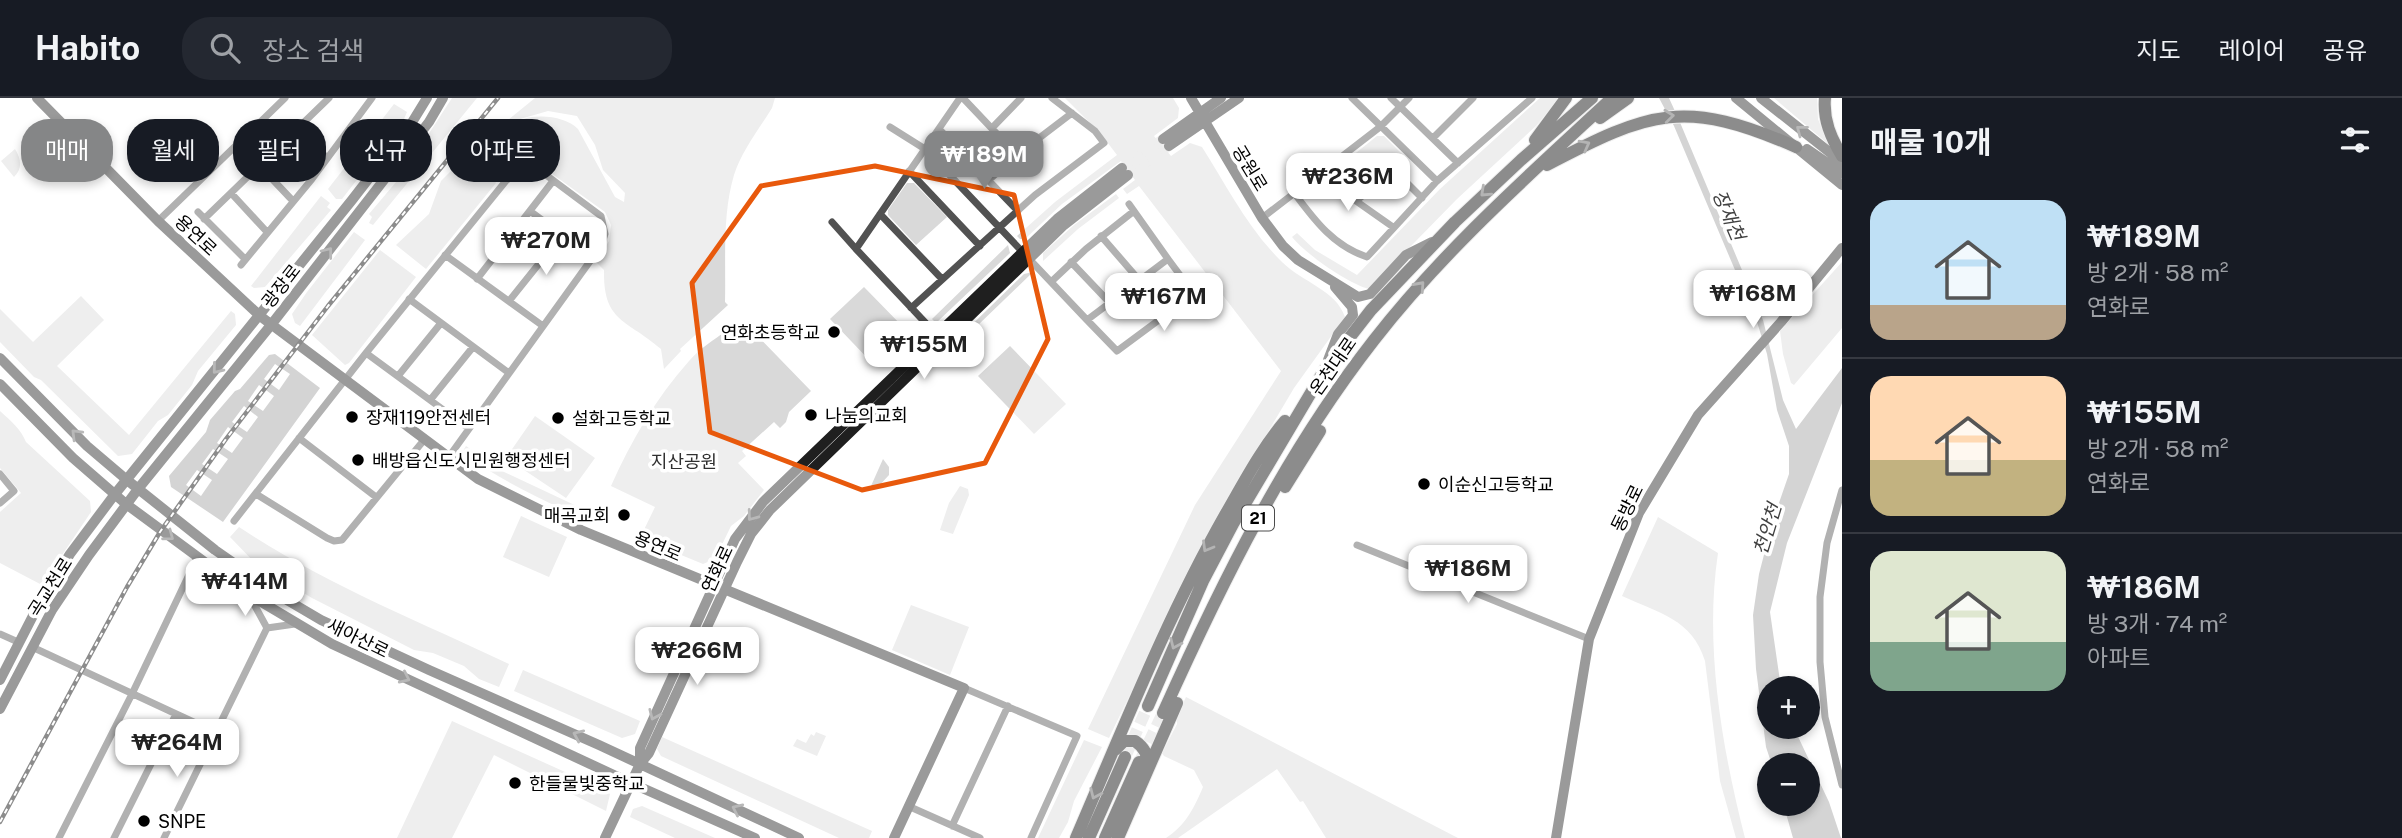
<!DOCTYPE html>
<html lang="ko">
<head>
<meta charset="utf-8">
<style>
	:root { --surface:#171b24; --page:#242831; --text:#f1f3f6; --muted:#9ea1a6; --line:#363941; --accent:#858687 }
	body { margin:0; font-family:"Public Sans","Noto Sans KR",sans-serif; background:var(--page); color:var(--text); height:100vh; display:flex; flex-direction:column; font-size:26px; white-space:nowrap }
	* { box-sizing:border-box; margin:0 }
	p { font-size:23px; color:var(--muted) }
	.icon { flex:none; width:38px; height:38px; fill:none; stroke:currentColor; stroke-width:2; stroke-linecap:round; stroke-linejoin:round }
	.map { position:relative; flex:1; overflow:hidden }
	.drawer { display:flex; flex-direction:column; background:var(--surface); width:560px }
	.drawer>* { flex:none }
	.guide { position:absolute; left:21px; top:21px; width:665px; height:63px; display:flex; gap:14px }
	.fabs { position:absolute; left:1757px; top:578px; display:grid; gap:14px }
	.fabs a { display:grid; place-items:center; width:63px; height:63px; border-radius:50%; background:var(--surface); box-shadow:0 4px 10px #0003; font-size:35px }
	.price { position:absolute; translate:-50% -60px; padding:0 16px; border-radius:14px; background:#fff; color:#222; font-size:23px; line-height:46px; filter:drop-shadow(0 2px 4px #0008) }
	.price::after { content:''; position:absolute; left:50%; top:42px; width:21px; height:16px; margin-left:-10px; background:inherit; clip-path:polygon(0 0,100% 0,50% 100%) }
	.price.selected { background:var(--accent); color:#fff }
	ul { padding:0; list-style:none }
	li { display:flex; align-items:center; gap:21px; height:175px; padding:0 28px }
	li+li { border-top:2px solid var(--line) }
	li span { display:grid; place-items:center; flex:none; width:196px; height:140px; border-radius:21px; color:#555 }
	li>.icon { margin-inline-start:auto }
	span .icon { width:84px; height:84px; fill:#fffc; stroke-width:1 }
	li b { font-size:30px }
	h2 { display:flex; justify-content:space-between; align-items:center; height:84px; padding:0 28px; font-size:30px }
	.tag { padding:0 24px; border-radius:28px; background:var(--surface); box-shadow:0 4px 10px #0003; font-size:24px; line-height:63px }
	.tag.selected { background:var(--accent); color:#fff }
	header { display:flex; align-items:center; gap:42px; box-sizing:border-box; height:98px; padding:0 35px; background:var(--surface); border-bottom:2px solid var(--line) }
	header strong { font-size:33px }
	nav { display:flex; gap:38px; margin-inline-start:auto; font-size:24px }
	.search { width:490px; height:63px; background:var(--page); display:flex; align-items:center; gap:18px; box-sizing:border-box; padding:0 24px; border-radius:28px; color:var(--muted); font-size:26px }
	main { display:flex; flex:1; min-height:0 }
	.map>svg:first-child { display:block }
	.green { fill:#d9d9d9 }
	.water { fill:#a0a0a0; fill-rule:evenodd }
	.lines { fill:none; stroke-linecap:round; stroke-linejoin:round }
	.secondary-tunnel { stroke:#d9d9d9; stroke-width:10; stroke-dasharray:10 5; stroke-linecap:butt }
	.highway-tunnel { stroke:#d9d9d9; stroke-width:12; stroke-dasharray:12 6; stroke-linecap:butt }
	.highway-casing { stroke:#dbdbdb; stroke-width:14 }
	.street { stroke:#525252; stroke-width:7 }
	.secondary { stroke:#1f1f1f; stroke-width:10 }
	.highway { stroke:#000; stroke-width:12 }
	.rail-casing { stroke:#000; stroke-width:4.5 }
	.rail { stroke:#fff; stroke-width:2; stroke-dasharray:5; stroke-linecap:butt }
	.oneway { stroke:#595959 }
	.oneway2 { stroke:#626262 }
	.marked { fill:none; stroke:#e8590c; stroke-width:5; stroke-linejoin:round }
	.poi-dot { fill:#000; stroke:#fff; stroke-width:2.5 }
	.labels { text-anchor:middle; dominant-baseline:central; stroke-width:7; stroke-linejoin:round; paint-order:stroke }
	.shield { fill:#fff; stroke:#4c4c4c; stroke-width:2 }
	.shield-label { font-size:16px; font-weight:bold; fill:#000 }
	.street-label { font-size:18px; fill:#000; stroke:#fff }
	.poi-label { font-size:18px; fill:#000; stroke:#fff; text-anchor:start }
	.park-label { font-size:18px; fill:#303030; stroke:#fff }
	.water-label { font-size:19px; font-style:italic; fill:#414141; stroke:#fff }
</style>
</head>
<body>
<header>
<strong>Habito</strong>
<div class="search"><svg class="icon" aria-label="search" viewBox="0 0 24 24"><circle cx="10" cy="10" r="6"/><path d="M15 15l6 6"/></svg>장소 검색</div>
<nav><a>지도</a><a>레이어</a><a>공유</a></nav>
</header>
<main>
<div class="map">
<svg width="1842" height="740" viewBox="0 0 1842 740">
	<rect width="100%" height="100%" fill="#fff"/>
	<path class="green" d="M452,0h25l-104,127 -4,-2 3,-6 -3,-3 33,-39z
		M535,0h240l-3,10c-13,21 -31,44 -38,67 -12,40 -8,86 -9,127l3,3 -48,44 1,2 -17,18 -3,-20c-34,-30 -58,-26 -57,-79l-8,-8 13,-21 2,-16 -6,-13 -68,-49c-15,1 -29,3 -39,16 -5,-7 -7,-13 -6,-21 1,-8 4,-19 10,-26 16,-20 59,-20 76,-3l37,68 9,5 1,-9 -22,-23 -8,-25 -18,-29 -29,-5 -49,14c-9,21 -15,37 -3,58l-70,86 -30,-24 33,-31 12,-33 36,-36z
		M1065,0h108l6,10 -1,10 -24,18 17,20 19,-13 12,4c24,38 47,83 80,115 20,20 54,28 63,55l-51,71 -85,143 -100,207 -21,-9 107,-224 86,-134 -142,-185 -12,8 -4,-5 12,-9 -14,-19 -59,43 -37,35h-5l-3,-3 38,-34 62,-47 -16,-21z
		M1540,0h19l-23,28 -79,73 -88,90c-22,-6 -62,-34 -77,-52l5,-4 18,17 42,25 83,-86z
		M1774,0h43l1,21 10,25z
		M394,6l13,8 -3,7 -62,80h-6l-8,-10z
		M1377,38h7l18,18 -45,38 -6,-1 -16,-18 1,-4z
		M15,51c6,10 8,19 -1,28l-13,-16z
		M907,85h7l33,34 -31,28 -28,-30v-5z
		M1116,96l3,4 -41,31 -35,32v-8l31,-28z
		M321,98l9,7 -3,4 4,3 -66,77 -11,1 -3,-2z
		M354,134l11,8 -65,86 -5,-3 -3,-9 15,-22z
		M1008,147l2,8 -74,70 -4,-4z
		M380,152l36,27 -67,86 -4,2 -33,-30z
		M1842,164v66l-48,57 -3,-2 -8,-29 -3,-23z
		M1033,174l-83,80 -3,-3 77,-75z
		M864,189l44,45 -35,32 -43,-45z
		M81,198l23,24 -47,46 72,69 102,-124 4,3 1,11 -38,46 -6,14 -24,30 -10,6 -26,33 -14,2 -77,-76 -7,-3 -34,-35v-33l33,33z
		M748,228l63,65 -22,21 -3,10 -6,6 -6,-6 -32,29 4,5 -8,7 26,27 -20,26 -13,10 -16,33 -12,5 -63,-26 15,-31 -44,-21c20,-45 45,-88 78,-125 10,-12 25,-21 38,-31l7,10z
		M1010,248l56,58 -32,30 -56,-58z
		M0,313c12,11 20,17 26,31l64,59 1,11 -49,73 -42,-22v-51l21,-19 -21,-25z
		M535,318l60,42 -29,40 -60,-40z
		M466,348l36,25 81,38 -4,7c-40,-17 -78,-36 -114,-61l-2,-4z
		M883,361l6,8v8l-12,13 -6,-2z
		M960,388l8,3 1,6 -16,39 -13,-4 9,-27z
		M521,418l46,21 -18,40 -46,-20z
		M1658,419l60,36c-14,93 4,195 27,285h-9l-16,-57 -15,-120c-13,-42 -46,-48 -83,-65z
		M239,429c83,56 179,94 270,137l-10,23 -20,-8 -15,-13 -31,-13 -19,-3 -102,-52 -55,-33 -27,-28z
		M911,507l58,22 -19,48 -58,-25z
		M523,572l117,51 -5,13 -13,4 -108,-47z
		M1186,599l272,141h-132l-23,-37 -3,1 -23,-33 -99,69h-12c20,-13 28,-30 37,-51l-9,-17 -30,-14 -2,-3 15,-29v-8z
		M452,623l153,69 5,4 -4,17 -112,-56 -42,83h-55z
		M816,634l10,4 -9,20 -24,-10 4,-7 9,4 5,-9 3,2z
		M662,639l210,94 -3,7h-30l-178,-82 -4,-7z
		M1084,642l18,7 -28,54 -6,21 -9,16h-21z
		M642,708l73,32h-40l-45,-21 3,-8z"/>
	<path class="water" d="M1659,0h10l10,22 84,200 20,80 13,29 46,-61v35l-55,140 -17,69 11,76h-12v38h24l36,76 12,36h-48l-10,-35h25v-38h-36l-6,-18 -10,-78 -3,-54 6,-41 14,-54 16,-46v-28l-12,-36 -10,-56 -10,-32 -83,-196z
		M275,256l45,34 -97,134 -52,-35 -2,-11 37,-44 4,-12 25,-29 5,-2 29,-34zM275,266l15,10 -11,16 -15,-11zM259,287l15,11 -11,15 -15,-10zM244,308l14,11 -11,15 -15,-10zM228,329l15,11 -11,15 -15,-10zM213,351l15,10 -11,15 -15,-10zM197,372l15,10 -11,16 -15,-11z"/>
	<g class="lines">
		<path class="secondary-tunnel" d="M1122,70l41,-29
			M1128,77l41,-29"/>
		<path class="highway-tunnel" d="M1125,659l23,-51
			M1141,661l22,-46"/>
		<defs>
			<path id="highway" d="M1825,0c-2,22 6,40 17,58
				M1600,20l28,-20
				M1535,42l31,-42
				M1547,67c103,-54 138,-67 249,-18
				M1285,389l35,-56
				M1148,608l55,-125 30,-57 92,-155 46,-59 84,-88 66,-62 71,-62
				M1163,615c59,-131 122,-259 211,-373 70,-90 155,-165 238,-242
				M1115,652l9,-9h11c10,7 12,13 14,25
				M1076,740c47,-109 90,-219 149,-323 18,-31 36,-66 60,-94
				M1089,740l36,-81
				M1105,740l34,-76
				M1118,740l59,-135"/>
		</defs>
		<use href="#highway" class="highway-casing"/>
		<path class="street" d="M963,0l54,57
			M1352,0l85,83
			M1391,0l67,65
			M890,29l35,22 162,171 81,-61 -39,-55
			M992,30l29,-30
			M298,31l29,29
			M939,31l79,82
			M1433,40l40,-40
			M239,46l54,57
			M1326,71l30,32 37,26
			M909,73l71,75
			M989,82l28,-25 55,-42
			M231,95l36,39
			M1295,96c20,27 39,52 72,63l70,-76 95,-83
			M1356,103l38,-31 28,28
			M530,113l62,46
			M198,114l47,47
			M880,116l62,65
			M1262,120l118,-91 29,-29
			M204,121l125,-121
			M158,123l127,-123
			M832,124l24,27
			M1101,138l39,45
			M445,157l98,71
			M1071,164l39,41
			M241,167l71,-86 60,-81
			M477,181l76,-98
			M1051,184l35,-33 48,-38
			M409,201l100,74
			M509,203l53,-66
			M911,210l124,-113 69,-52 -9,-12 -43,-33
			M1087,222l30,31 77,-57 -26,-35
			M936,236l-80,-85 104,-151
			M366,255l102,75
			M398,278l43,-53
			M431,301l42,-52
			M299,340l77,59
			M0,376l14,17 -14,12
			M1842,392l-15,53 -7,54v65l5,55 17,68
			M256,396l71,44 7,3 8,-1 82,-100
			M234,423l132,-168 139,-171c9,-10 19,-15 33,-13l63,47 4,18 -4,12 -153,212
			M1357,447l232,94
			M249,497l18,33
			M267,530l28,-4
			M0,536l18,8
			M32,549l183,85
			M964,590l113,48 -46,102
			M908,708l72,32
			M952,728l56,-120
			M59,740l73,-144 65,-136
			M114,740l62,-124
			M164,740l103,-210"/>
		<path class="secondary" d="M37,0l121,123 102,95 218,163 103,51 383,158 -70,150
			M1191,0l71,120 21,28 15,14 60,37 12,-3 36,-39 26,-13
			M1736,0l106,87
			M1761,0l81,64
			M1163,41l58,-41
			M1169,48l70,-48
			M1807,51l35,24
			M0,260l87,88 40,34 88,70 72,50 34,20 108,50 170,75 200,93
			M1328,262l10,-26 15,-19 -1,-8 -17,-20
			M0,286l73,74 53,46 122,90 84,50 299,139 124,55
			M0,582l39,-76 31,-50 45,-60 237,-294 59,-76 16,-26
			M0,611l52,-99 37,-55 49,-66 133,-164 158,-203 14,-24
			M640,666v-16l95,-209 28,-37 294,-283 65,-51
			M605,740l35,-74 9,-11 88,-191 14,-28 19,-24 294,-285 64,-50
			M1556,740l33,-199 50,-126 59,-98 83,-93 61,-74"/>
		<use href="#highway" class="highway"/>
		<defs>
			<path id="rail" d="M0,724l127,-235 33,-55 66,-93 102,-133 170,-208"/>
		</defs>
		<use href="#rail" class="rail-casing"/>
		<use href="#rail" class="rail"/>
	</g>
	<defs><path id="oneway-chevron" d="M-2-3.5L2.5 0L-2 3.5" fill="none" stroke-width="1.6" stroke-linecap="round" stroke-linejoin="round" transform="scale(1.75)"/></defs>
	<g class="oneway">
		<use href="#oneway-chevron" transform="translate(1669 18) rotate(-6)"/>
		<use href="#oneway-chevron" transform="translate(1585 47) rotate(-28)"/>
		<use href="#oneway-chevron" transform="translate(1485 94) rotate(137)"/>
		<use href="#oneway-chevron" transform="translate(1420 188) rotate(-48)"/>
		<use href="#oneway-chevron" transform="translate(1207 449) rotate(120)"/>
		<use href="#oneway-chevron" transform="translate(1175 546) rotate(114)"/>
		<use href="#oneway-chevron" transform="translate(1095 696) rotate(114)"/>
	</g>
	<g class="oneway2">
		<use href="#oneway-chevron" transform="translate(1801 32) rotate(-142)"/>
		<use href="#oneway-chevron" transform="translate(328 154) rotate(-52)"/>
		<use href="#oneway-chevron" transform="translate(217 271) rotate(129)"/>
		<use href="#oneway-chevron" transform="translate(76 336) rotate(-135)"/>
		<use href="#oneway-chevron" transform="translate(752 418) rotate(127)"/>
		<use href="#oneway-chevron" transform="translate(169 438) rotate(37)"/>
		<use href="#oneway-chevron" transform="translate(405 580) rotate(25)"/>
		<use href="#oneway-chevron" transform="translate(654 617) rotate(114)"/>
		<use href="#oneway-chevron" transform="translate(578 637) rotate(-156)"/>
		<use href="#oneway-chevron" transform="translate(737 711) rotate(-155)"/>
	</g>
	<path d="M0 0H1842V740H0ZM875,68l139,29 34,144 -63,124 -123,27 -152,-58 -18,-149 69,-97z" fill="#fff" fill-opacity=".55" fill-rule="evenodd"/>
	<path class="marked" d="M875,68l139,29 34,144 -63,124 -123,27 -152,-58 -18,-149 69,-97z"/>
	<g class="poi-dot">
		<circle cx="834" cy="234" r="7"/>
		<circle cx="811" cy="317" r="7"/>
		<circle cx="352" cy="319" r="7"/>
		<circle cx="558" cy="320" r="7"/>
		<circle cx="358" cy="362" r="7"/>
		<circle cx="1424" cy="386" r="7"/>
		<circle cx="624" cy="417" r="7"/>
		<circle cx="515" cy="685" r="7"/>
		<circle cx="144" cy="723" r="7"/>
	</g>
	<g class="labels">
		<rect class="shield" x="1242" y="407.5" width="32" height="25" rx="5"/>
		<g class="shield-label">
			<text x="1258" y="420">21</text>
		</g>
		<g class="street-label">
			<text transform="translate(1250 70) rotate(59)">공원로</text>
			<text transform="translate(196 137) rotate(43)">용연로</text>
			<text transform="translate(281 188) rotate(-52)">광장로</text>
			<text transform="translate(1333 268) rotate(-55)">온천대로</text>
			<text transform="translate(1627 410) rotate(-64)">동방로</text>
			<text transform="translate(658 448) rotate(23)">용연로</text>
			<text transform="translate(717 471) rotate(-65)">연화로</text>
			<text transform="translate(50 489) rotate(-58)">곡교천로</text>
			<text transform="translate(358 540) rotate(26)">새아산로</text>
		</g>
		<g class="poi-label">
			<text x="820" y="234" text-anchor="end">연화초등학교</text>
			<text x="825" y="317">나눔의교회</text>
			<text x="366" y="319">장재119안전센터</text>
			<text x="572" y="320">설화고등학교</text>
			<text x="372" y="362">배방읍신도시민원행정센터</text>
			<text x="1438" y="386">이순신고등학교</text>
			<text x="610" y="417" text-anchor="end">매곡교회</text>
			<text x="529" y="685">한들물빛중학교</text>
			<text x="158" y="723">SNPE</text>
		</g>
		<g class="park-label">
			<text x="684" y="363">지산공원</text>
		</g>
		<g class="water-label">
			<text transform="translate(1729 117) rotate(67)">장재천</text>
			<text transform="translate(1767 431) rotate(-73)">천안천</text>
		</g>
	</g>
</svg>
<div class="fabs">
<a>+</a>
<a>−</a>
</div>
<b class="price selected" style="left:984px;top:93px">₩189M</b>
<b class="price" style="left:1348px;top:115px">₩236M</b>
<b class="price" style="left:546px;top:179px">₩270M</b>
<b class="price" style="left:1753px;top:232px">₩168M</b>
<b class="price" style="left:1164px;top:235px">₩167M</b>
<b class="price" style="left:924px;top:283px">₩155M</b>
<b class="price" style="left:1468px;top:507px">₩186M</b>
<b class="price" style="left:245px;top:520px">₩414M</b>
<b class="price" style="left:697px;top:589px">₩266M</b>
<b class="price" style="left:177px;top:681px">₩264M</b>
<div class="guide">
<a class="tag selected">매매</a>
<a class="tag">월세</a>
<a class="tag">필터</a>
<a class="tag">신규</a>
<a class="tag">아파트</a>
</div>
</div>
<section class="drawer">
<h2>매물 10개<svg class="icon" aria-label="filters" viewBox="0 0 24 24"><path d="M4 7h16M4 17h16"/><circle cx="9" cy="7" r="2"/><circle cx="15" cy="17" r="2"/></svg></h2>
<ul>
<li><span style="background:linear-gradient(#bfe0f5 75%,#b9a48a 0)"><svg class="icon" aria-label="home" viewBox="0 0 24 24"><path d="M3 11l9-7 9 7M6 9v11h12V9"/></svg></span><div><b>₩189M</b><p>방 2개 · 58 m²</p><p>연화로</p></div></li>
<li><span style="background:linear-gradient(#ffd9b3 60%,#c2b280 0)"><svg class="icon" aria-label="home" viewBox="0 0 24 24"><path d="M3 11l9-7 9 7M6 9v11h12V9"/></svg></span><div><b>₩155M</b><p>방 2개 · 58 m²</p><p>연화로</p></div></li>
<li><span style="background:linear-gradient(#dfe7d0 65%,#7fa58c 0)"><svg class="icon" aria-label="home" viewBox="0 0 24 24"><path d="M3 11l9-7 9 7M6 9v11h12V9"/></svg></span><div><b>₩186M</b><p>방 3개 · 74 m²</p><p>아파트</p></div></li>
</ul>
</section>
</main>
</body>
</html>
